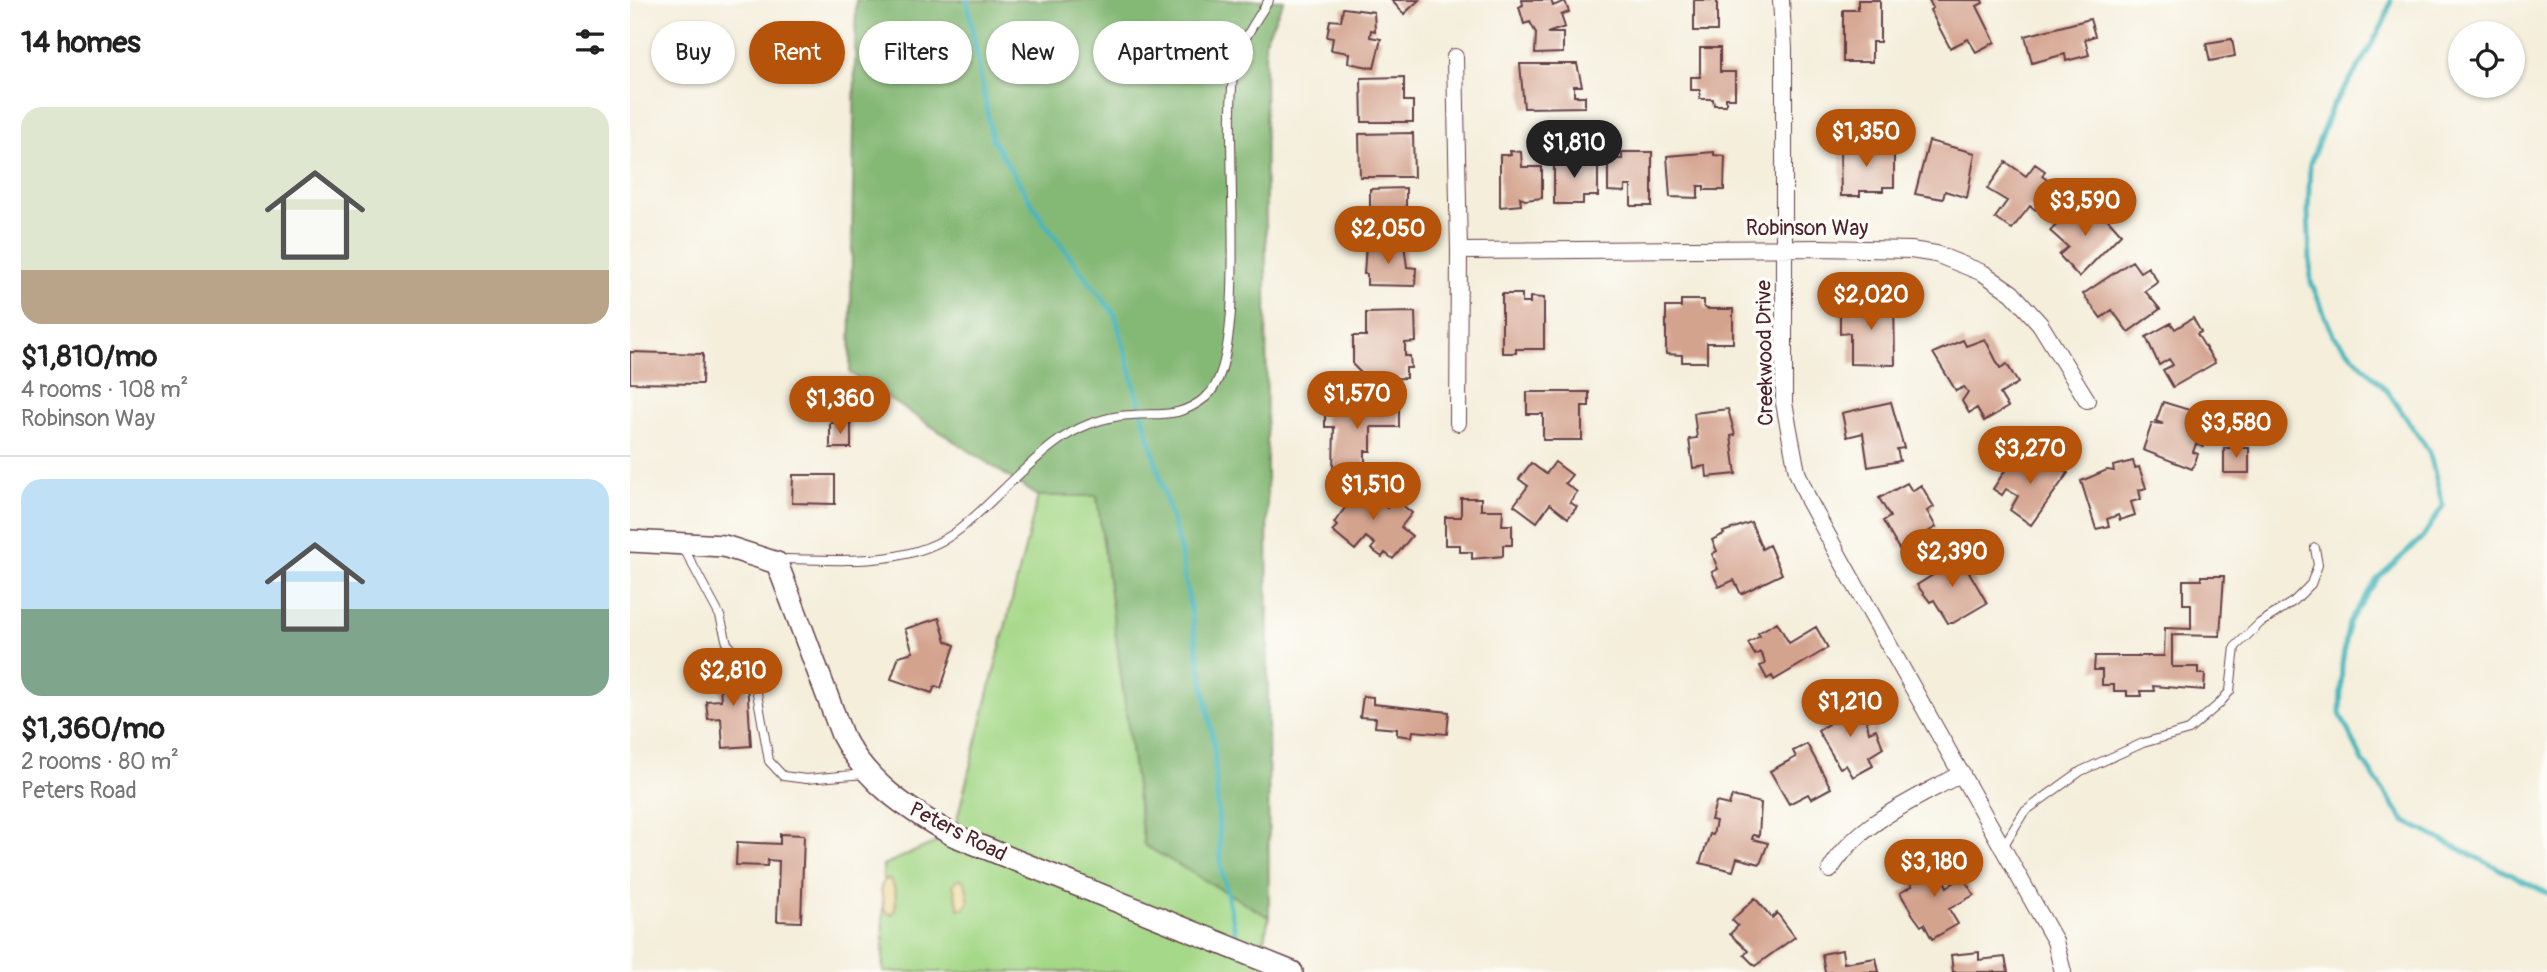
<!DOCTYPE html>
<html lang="en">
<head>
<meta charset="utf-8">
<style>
	:root { --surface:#fff; --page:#f6f6f6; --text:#222; --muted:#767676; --line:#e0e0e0; --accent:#b45309 }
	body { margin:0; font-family:Pangolin,sans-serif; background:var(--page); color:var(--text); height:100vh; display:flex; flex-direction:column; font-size:26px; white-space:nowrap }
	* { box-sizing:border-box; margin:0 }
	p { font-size:23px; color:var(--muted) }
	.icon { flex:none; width:38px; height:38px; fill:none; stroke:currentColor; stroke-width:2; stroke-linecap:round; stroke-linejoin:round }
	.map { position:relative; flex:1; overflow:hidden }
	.panel { display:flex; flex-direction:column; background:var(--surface); width:630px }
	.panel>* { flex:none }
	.banner { position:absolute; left:21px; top:21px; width:665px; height:63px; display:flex; gap:14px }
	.controls { position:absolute; left:1818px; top:21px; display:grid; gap:14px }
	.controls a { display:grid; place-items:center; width:77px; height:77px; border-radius:50%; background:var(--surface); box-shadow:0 2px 5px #0004; font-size:35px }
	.price { position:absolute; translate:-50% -60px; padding:0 16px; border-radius:24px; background:var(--accent); color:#fff; font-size:23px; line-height:46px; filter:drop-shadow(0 2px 4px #0008) }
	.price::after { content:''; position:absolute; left:50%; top:42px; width:21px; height:16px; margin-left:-10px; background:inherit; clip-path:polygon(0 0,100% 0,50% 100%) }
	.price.active { background:#222; color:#fff }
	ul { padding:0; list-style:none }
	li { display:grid; align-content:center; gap:14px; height:371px; padding:0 21px }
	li+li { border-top:2px solid var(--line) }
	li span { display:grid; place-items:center; height:217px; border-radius:21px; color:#555 }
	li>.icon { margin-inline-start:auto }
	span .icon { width:126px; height:126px; fill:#fffc; stroke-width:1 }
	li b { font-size:30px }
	h2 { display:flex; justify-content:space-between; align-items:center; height:84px; padding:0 21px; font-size:30px }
	.tag { padding:0 24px; border-radius:32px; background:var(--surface); box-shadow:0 2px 5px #0004; font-size:24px; line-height:63px }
	.tag.active { background:var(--accent); color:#fff }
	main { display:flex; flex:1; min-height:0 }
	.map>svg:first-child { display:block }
	.green { fill:#a5d888; stroke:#787c5a; stroke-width:2 }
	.forest { fill:#84b874; stroke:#676c50; stroke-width:2 }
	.sand { fill:#eeda9e; stroke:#9c7c64; stroke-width:2 }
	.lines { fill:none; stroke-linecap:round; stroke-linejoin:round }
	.stream { stroke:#46b6bc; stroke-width:5 }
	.building { fill:#d4a38e }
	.service-casing { stroke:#643e45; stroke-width:10 }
	.minor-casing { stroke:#643e45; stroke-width:18 }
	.tertiary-casing { stroke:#643e45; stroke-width:24 }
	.service { stroke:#fff; stroke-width:8 }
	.minor { stroke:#fff; stroke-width:16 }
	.tertiary { stroke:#fff; stroke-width:21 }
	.labels { text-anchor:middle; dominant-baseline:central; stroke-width:7; stroke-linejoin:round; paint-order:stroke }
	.street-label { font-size:21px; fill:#4a1f2b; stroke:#fdfcf7 }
</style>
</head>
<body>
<main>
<section class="panel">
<h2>14 homes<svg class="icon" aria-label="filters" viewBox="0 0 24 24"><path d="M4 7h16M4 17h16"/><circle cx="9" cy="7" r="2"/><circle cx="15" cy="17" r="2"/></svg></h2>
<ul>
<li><span style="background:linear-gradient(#dfe7d0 75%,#b9a48a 0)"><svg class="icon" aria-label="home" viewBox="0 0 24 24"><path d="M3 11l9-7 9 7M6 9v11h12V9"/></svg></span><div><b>$1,810/mo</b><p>4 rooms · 108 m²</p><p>Robinson Way</p></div></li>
<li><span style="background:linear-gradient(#bfe0f5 60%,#7fa58c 0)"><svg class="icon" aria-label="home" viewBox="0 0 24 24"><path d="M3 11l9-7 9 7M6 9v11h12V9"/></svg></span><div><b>$1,360/mo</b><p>2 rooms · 80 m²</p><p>Peters Road</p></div></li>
</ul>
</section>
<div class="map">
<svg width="1917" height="972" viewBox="0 0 1917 972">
	<rect width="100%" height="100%" fill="#fdfcf7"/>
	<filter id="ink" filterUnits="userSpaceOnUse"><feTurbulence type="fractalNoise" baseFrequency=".0143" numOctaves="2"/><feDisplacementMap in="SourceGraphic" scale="14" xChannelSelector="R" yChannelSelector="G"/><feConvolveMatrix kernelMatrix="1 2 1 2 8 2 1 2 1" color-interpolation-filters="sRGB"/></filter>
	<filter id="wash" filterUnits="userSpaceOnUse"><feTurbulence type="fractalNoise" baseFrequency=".00686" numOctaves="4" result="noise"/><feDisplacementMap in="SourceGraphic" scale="28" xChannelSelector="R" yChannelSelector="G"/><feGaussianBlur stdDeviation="1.57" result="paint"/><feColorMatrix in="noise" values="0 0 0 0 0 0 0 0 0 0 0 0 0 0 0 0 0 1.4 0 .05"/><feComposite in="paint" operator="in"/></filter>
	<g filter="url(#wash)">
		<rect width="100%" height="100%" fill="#f4eedb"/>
		<path class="green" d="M408,496h59l47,349 125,72 -9,42 32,13h-409v-107l70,-30z"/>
		<path class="forest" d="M226,0h428l-19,40 4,877 -125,-72 -47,-349h-59l-188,-123z"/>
		<path class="sand" d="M254,879l6,1c6,7 9,28 1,35l-7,-6 -3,-21z
			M329,879l6,2 4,21 -6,7h-4l-6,-25z"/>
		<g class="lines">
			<path class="stream" d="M337,0l25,139 51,82 72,94 65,234 34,197 7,119 17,80
				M1761,0l-7,22 -24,43 -28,42 -22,57 -2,48 3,70 22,53 55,57 41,59 14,55 -21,32 -44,40 -29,44 -7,42 -2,50 23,47 41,60 143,72"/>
		</g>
		<g id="blocks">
			<path class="building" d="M761,0h28l-15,14z
				M892,0h29l2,6 12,-5 4,11 -8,3 4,12 -18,6h16v20l-28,1 1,-21 -6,-11 -6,2 -5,-17 4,-2z
				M1064,0h23v31h-23z
				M1228,0h22v42h-8v20h-29v-52h15z
				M1299,0h53l1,3 -6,3 18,36 -19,10 -8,-13 -18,9 -20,-38 3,-2z
				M713,8l31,4 1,19 -4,-1 -1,7 11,2 -7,29 -26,-5 1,-10 -18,-3 2,-12 -6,-1 3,-17 11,1z
				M1460,19l5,17 -10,3 4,16 -23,6 -1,-7 -33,9 -7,-27z
				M1602,39l3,17 -25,5 -4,-18z
				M1070,48h20v24h15v26h-9v7h-12l-1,-6h-13v-9h-9v-13h9z
				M890,64h57l5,22h-8v10h11v11l-61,1z
				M774,77v24h9v21h-51l-1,-44z
				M783,133l1,44h-54l-1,-43z
				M1299,141l46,12 -8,45 -22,-7 -2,8 -28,-5z
				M1210,146h54v41h-11v4h-23v5h-19z
				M880,151l11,1 1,15h20v31l-17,2 -5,-3 1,8 -21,2v-52h11z
				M992,152h30v54h-21v-20h-6v6l-17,-1v-32h14z
				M1084,152v3l11,1 -1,34h-20v-4h-6v12l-28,-1 -3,-41z
				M924,156h35v9h9v31h-15v8h-29z
				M1376,162l20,14 9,-12 10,7 -3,5 12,9 -18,25 -6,-4 -18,23 -17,-11 12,-17 -20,-12z
				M776,188v24h8l1,20h-51v-13h6v-30z
				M1464,204l27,30 -42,43 -20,-22 9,-8 -18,-16 24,-22 7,7z
				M736,244h38l3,23 9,1 -1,18 -48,-1v-11h-3z
				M1502,261l8,11 8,-5 10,15 -13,9 15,18 -32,23 -16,-22 -11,8 -18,-24z
				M872,294h20v9h8v-6l14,1v51h-28v4h-14z
				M1230,298h34l1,67 -45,-1v-31l-10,1v-22h17z
				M1051,300h23v7l3,2h26v34h-26v19h-25v-7l-16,-1v-47h15z
				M785,312l1,30 -11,1v13h5l1,12h-5v10l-39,1 -14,-14v-29h13v-23z
				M1563,318l8,14 -4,2 18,29 -42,24 -10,-17 10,-5 -4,-6 -10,6 -13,-28 25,-14 4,6z
				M1355,339l15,29 7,-4 11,19 -18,11 8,13 -24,14 -7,-13 -8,5 -7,-12 6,-9 -4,-5 -8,4 -23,-38 30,-13 3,6z
				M0,352l73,2 -1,30 -72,-1z
				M897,392h62v14h-7v34h-39v-26h-16z
				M1261,402l13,46 -7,1 3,12 -32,6 -5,-34 -16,4 -5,-24z
				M1533,402l33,10 -2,3 19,7 -9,25 -8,-3 -3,8 5,2 -6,15 -49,-19 9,-27 11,1 -7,-3z
				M716,404l53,4v19h-28v24h-6v15h-18v4h-14l1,-43h-9v-17h16v-5z
				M1098,409l7,26 -4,1 5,38 -29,3 -1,-11 -13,2 -4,-29 8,-1 -3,-25z
				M200,423h21v25h-21z
				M1594,448h25v25h-25z
				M1385,455l21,15 8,-13 24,16 -37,52 -21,-15 8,-14 -12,-7 -4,6 -9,-6z
				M1503,461l2,7 4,-1 7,21 -7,2 2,9 -10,3 4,13 -15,5 -2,-5 -11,4 2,7 -13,3 -15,-48 26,-11 7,1 -1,-5z
				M925,462l17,13 -7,8 12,9 -7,10 7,5 -9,11 -18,-14 -13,18 -23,-17 14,-19 -9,-7 12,-16 15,11z
				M163,475h42v29l-43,-1z
				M730,483l7,6 3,-3 10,8 5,7 -3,3 5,4 7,-10 18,15 -11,14 11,9 -19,23 -8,-6 -3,4 -11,-8 4,-5 -9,-7 -11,13 -23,-19 5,-5 -3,-3 16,-22 -3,-2z
				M1277,483l5,8 9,-6 13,22 -7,4 9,16 -37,22 -16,-28 7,-4 -11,-19z
				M831,498h20v12h22l-1,15h10v20h-9v11l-31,3v-7h-12v-7h-15v-28h16z
				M1121,522l11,27 7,-4 13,29 -41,20 -7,-14 -15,7 -7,-15 6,-3 -6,-15 5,-3 -5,-11 12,-6 -1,-2z
				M1314,554l7,12 11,-6 25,43 -34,20h-5l-14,-23 -4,2 -13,-17 16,-10 -6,-11z
				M1571,576h23l-4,60 -48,-1v32h26v7h7l-1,16 -51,-4 1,5h-13l1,5h-15v-5h-13v-6h-12v-15h-8l1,-14h69l1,-28 26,1v-25h-8v-24h18z
				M309,618l7,23 9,4 -14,43 -6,-2 -3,7 -41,-14 8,-23 14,-4 -8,-23z
				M1147,622l12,21 27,-16 12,21 -54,32 -2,-4 -5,3 -7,-13 5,-2 -2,-7 -3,-5 -5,3 -7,-12 12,-7 -2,-3z
				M116,667l5,79 -28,2 -2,-30 -13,1 -2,-18 15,-1 -2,-31z
				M733,696l10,1v7l76,8 -2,22 -34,-3 -1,6 -15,-2v-6l-22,-2 1,-9 -16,-1z
				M1221,700l10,17 4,-2 4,17 7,-3 7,19 -14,9 4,9 -20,11 -7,-12 -6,3 -22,-37 10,-7 -4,-8z
				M1177,744l24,44 -20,11 -3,-5 -19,10 -19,-33 26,-14 -3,-6z
				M1102,796l29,7 -2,33 -6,-1 -1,4 16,4 -8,21 -23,-6 -4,13 -33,-8 10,-29 3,1 3,-14 -5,-1 5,-18 13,3z
				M150,834l24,1 -3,87 -24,-1 2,-60 -11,-1 -1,6 -31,-1 1,-23 43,2z
				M1304,861l13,26 16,-10 11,18 -25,14 9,15 -26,15 -8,-15 -3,2 -8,-11 -13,-22 12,-7 -5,-10z
				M1125,898l17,20 5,-5 18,24 -40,29 -11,-11 4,-4 -18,-17 8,-8 -6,-6z
				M1212,950l2,13 32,-5 3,14h-54l-3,-18z
				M1349,952v8l26,-3 3,15h-55l-2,-17z"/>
		</g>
	</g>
	<g filter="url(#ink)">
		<use href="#blocks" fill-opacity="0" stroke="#643e45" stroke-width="2"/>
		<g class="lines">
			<defs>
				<path id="service" d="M52,545l38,71 7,27 27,33 15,85 14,15 23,3 59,-5
					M149,562l8,-3c57,1 125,8 173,-30 33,-27 60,-59 94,-85 22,-17 50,-28 78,-29 31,-2 48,3 74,-18 46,-37 16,-260 28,-327 5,-26 21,-48 35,-70
					M1374,845l20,-33 57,-41 62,-28 46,-13 30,-26 11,-13 5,-44 25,-24 34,-22 17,-17 7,-19 -3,-17"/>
				<path id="minor" d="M1151,0l3,48v355l13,69 12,29 31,57 215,383 8,31
					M825,57l4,194 -1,172
					M829,251l361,-3 91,2 25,4 47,19 29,20 28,31 47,76
					M1200,870c28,-48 85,-70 132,-97"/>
				<path id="tertiary" d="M0,541l94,5 53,17 65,172c25,48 65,74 111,100l339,137"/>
			</defs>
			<use href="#service" class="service-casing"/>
			<use href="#minor" class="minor-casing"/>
			<use href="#tertiary" class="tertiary-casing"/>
			<use href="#service" class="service"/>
			<use href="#minor" class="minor"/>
			<use href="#tertiary" class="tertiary"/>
		</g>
	</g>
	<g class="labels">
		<g class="street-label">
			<text x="1177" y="228">Robinson Way</text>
			<text transform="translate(1135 353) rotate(-91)">Creekwood Drive</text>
			<text transform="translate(328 832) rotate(27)">Peters Road</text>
		</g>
	</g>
</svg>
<div class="controls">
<a><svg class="icon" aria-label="locate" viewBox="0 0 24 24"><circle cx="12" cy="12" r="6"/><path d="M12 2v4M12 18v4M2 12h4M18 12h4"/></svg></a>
</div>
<b class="price" style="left:1236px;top:169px">$1,350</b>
<b class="price active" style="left:944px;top:180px">$1,810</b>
<b class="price" style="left:1455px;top:238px">$3,590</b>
<b class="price" style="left:758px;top:266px">$2,050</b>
<b class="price" style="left:1241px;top:332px">$2,020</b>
<b class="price" style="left:727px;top:431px">$1,570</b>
<b class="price" style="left:210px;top:436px">$1,360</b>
<b class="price" style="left:1606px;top:460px">$3,580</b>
<b class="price" style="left:1400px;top:486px">$3,270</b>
<b class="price" style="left:743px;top:522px">$1,510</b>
<b class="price" style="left:1322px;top:589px">$2,390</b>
<b class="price" style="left:103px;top:708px">$2,810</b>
<b class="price" style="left:1220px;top:739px">$1,210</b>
<b class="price" style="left:1304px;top:899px">$3,180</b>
<div class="banner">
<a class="tag">Buy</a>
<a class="tag active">Rent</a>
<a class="tag">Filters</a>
<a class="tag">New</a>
<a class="tag">Apartment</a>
</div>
</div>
</main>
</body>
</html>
